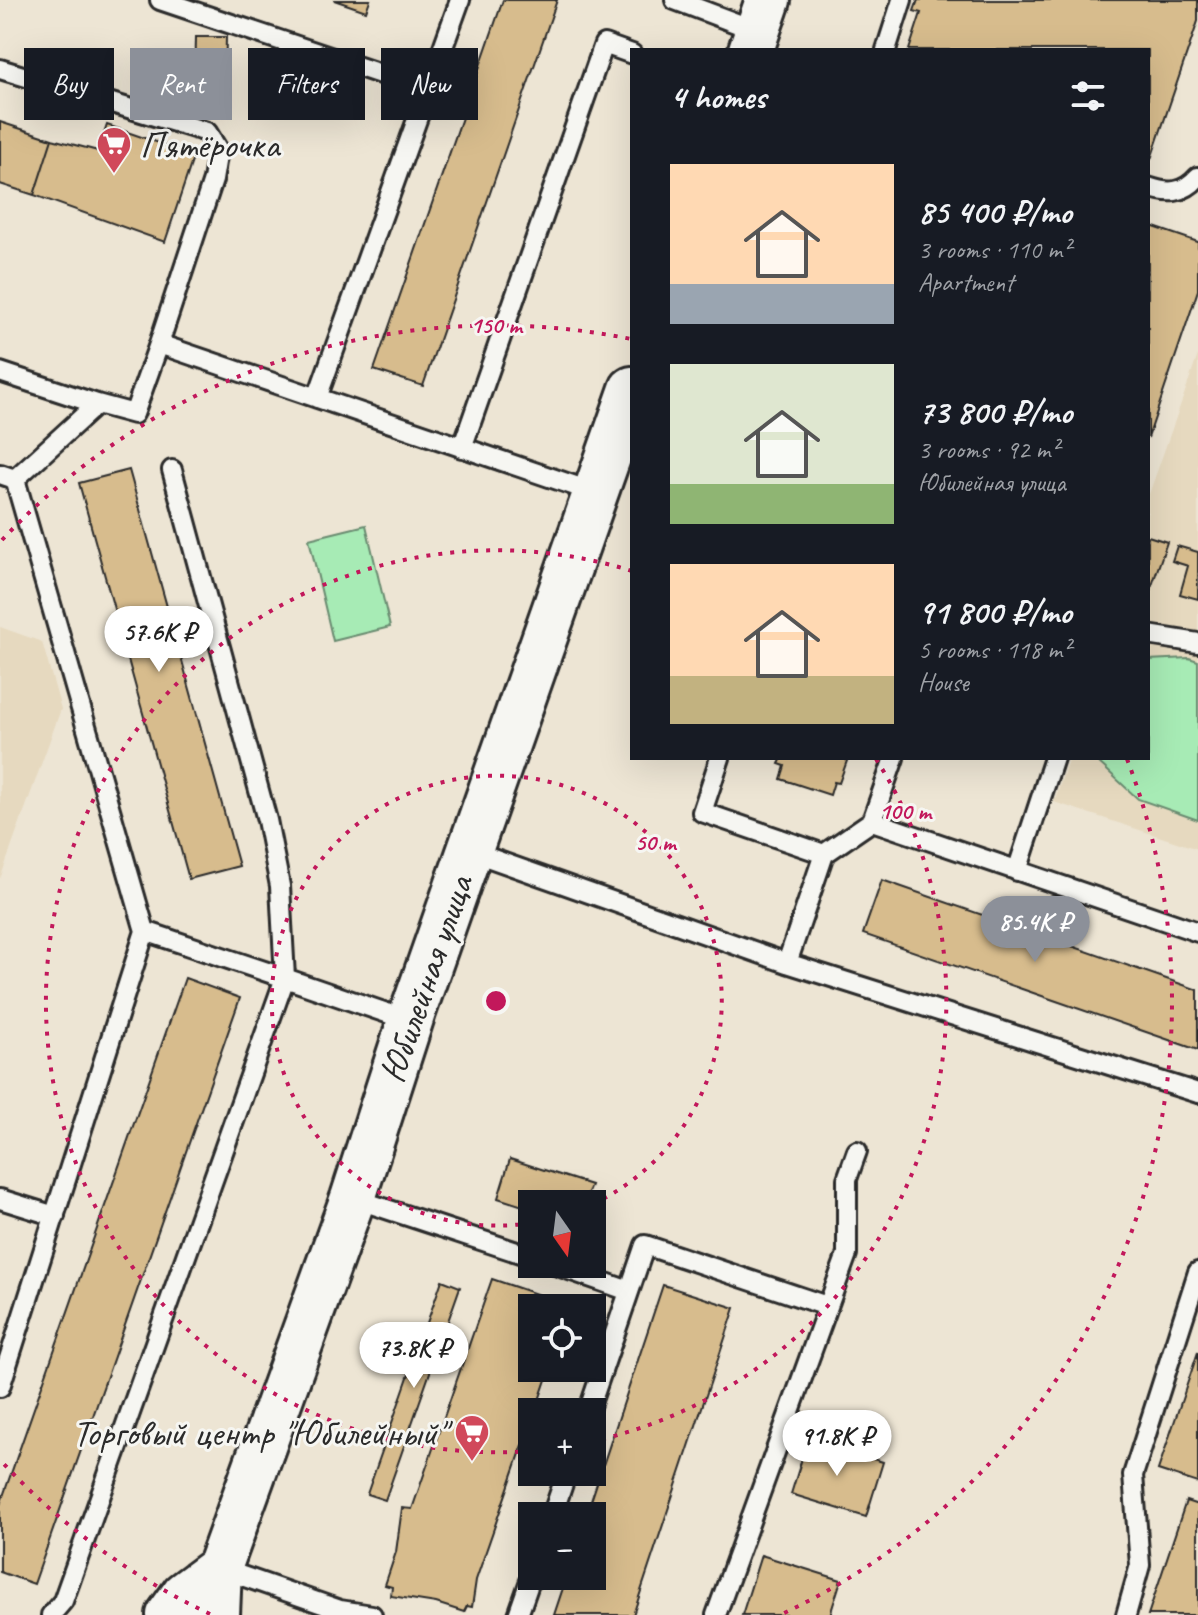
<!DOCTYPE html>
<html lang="en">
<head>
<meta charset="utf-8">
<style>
	:root { --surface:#171b24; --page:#242831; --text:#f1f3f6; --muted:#9ea1a6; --accent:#8c9099 }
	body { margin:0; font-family:Caveat,sans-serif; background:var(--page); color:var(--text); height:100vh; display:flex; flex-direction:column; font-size:30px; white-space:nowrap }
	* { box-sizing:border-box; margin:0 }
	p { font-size:26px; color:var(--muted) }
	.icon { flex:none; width:44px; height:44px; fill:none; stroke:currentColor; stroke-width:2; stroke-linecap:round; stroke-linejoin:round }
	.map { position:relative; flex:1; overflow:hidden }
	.side { position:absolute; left:630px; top:48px; width:520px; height:712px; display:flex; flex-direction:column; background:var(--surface); border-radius:0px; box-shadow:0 8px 32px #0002 }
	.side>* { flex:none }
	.banner { position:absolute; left:24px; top:48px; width:486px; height:72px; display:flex; gap:16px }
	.needle { width:52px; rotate:166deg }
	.buttons { position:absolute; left:518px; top:1190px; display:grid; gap:16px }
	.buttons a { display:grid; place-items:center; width:88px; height:88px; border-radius:0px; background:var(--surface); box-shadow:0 8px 32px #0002; font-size:40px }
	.price { position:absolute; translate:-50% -68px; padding:0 18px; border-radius:28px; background:#fff; color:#222; font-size:26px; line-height:52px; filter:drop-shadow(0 2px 4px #0008) }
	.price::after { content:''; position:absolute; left:50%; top:48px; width:24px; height:18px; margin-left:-12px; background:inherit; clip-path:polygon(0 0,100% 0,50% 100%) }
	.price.active { background:var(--accent); color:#fff }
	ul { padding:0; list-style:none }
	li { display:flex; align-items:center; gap:24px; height:200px; padding:0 40px }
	li span { display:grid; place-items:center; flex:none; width:224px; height:160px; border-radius:0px; color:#555 }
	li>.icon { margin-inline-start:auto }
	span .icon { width:96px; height:96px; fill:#fffc; stroke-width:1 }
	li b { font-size:34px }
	h2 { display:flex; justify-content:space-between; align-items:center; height:96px; padding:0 40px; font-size:34px }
	.chip { padding:0 28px; border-radius:0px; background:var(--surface); box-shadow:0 8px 32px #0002; font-size:28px; line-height:72px }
	.chip.active { background:var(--accent); color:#fff }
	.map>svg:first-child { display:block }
	.built { fill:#e6d9bf }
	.green { fill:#a7ebb5; stroke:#698b70; stroke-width:2 }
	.building { fill:#d7bc8d; stroke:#2b2b2b; stroke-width:2 }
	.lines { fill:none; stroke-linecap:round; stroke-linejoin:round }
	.service-casing { stroke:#2b2b2b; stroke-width:24 }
	.tertiary-casing { stroke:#2b2b2b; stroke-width:50 }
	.service { stroke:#f6f6f2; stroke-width:18 }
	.tertiary { stroke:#f6f6f2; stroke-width:44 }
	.ring { fill:none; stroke:#c2185b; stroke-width:4; stroke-dasharray:4 8 }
	.labels { text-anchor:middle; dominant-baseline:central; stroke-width:6; stroke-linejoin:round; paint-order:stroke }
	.poi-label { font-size:38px; fill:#2b2b2b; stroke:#f6f6f2; text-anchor:start }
	.street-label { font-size:38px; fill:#2b2b2b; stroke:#f6f6f2 }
	.centre { fill:#c2185b; stroke:#f6f6f2; stroke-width:4 }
	.ring-label { font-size:24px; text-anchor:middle; font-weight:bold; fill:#c2185b; stroke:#f6f6f2; stroke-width:6; stroke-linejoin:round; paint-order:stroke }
</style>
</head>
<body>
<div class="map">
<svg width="1198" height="1615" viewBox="0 0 1198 1615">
	<rect width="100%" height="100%" fill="#ede5d4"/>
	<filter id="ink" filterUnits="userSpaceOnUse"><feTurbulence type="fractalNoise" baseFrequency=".0125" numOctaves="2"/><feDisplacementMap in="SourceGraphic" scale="16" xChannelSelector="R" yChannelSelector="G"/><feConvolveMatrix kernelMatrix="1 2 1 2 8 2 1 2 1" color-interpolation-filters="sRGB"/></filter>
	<g filter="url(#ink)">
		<path class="built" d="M1198,355v494l-144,-47 15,-44h79v-261z
			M0,627l42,15 19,67 -61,170z"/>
		<path class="green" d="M366,525l24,102 -57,14 -24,-102z
			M1189,658l9,3v159l-60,-21 -42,-39 -1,-2h53v-98z"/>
		<path class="building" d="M334,0h36l-4,11z
			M503,0h54l-134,386 -49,-16z
			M918,0h280v21l-47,138 -3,-1v-108h-239l12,-37 -7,-2z
			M196,37h30l-1,43h-30z
			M0,122l52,17 -18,56 -34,-11z
			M107,125l87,30 -29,87 -131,-47 18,-56 46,12z
			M1148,225l50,17v48l-50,148z
			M129,470l110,396 -50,13 -110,-396z
			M1148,536l19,6 -19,55z
			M1177,546l21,6v47l-18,-5 8,-28 -16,-5z
			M782,758h66l-9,25 -5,-1 -4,13 -49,-16 4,-13 -6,-2z
			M882,880l316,110v60l-335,-116z
			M185,978l55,20 -206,586 -34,-12v-67z
			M510,1159l81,26 -7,19h-52v5l-34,-11z
			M492,1279l80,27 -40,2v60h18l-15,44h-3v7l-56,161 -4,27 -5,-1 -3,6 -28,-9 -45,-7 1,-9 -7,-2 11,-33 6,-44 10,1z
			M442,1280l18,7 -75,213 -18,-6z
			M663,1285l72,23 -102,307h-79l13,-39h25v-60h-6z
			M1198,1352v131l-40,-13z
			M808,1439l75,23 -17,55 -75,-23z
			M1186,1501l12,4v110h-50z
			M761,1555l80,25 -11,35h-88z"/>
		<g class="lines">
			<defs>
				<path id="service" d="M160,0l268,90
					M675,0l82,31
					M886,50l16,-50
					M0,69l207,63 11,18 -5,30 -54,164
					M1148,187c20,7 35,7 50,-10
					M0,372l97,32
					M317,398l143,-398
					M462,448l142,-404 28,10
					M172,470l95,350 13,66 5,92 125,43
					M0,474l15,5 130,452 -145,456
					M15,479l82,-75 37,10 25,-70 437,149
					M1148,635l50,8
					M720,758l-18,54 122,42
					M872,821l326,111
					M470,851l317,112 411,130
					M1017,871l37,-113
					M787,963l37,-109 48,-33 22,-63
					M353,1198l179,59
					M0,1199l55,17
					M552,1264l77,27
					M588,1412l57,-167 182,61
					M552,1516l15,-44
					M219,1568l121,42 32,5
					M51,1615l12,-14 222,-623 -140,-47
					M518,1615l14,-40
					M716,1615l131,-361v-75l10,-28
					M1126,1615l14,-50 -7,-90 65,-203"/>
				<path id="tertiary" d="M751,50l17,-50
					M169,1615l15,-21 35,-26
					M217,1615l2,-47 134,-370 60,-186 219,-623"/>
			</defs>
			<use href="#service" class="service-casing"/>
			<use href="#tertiary" class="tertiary-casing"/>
			<use href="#service" class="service"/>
			<use href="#tertiary" class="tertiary"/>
		</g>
	</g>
	<g class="ring">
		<path d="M531 1223A225 225 0 1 1 593 1204"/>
		<path d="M531 1451A451 451 0 1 1 632 571M876 759A451 451 0 0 1 594 1441"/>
		<path d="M210 1614A676 676 0 0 1 2 1462M2 540A676 676 0 0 1 631 339M1127 759A676 676 0 0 1 782 1614"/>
	</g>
	<defs>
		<symbol id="supermarket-pin" viewBox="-11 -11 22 30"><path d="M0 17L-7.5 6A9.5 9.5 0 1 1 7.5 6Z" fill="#d1495b" stroke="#f6f6f2"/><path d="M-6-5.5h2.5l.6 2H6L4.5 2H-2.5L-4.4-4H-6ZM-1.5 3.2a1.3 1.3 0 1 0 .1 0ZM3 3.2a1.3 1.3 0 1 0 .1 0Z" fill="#fff"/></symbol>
	</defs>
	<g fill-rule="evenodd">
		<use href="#supermarket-pin" x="94" y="124" width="40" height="54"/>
		<use href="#supermarket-pin" x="452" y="1412" width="40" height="54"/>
	</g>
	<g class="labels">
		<g class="poi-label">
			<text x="140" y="144">Пятёрочка</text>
			<text x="446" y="1432" text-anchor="end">Торговый центр "Юбилейный"</text>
		</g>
		<g class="street-label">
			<text transform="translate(426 979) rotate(-71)">Юбилейная улица</text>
		</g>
	</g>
	<circle cx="496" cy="1001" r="12" class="centre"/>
	<g class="ring-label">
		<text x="496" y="333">150 m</text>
		<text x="905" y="819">100 m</text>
		<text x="655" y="850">50 m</text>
	</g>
</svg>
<div class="buttons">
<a><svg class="needle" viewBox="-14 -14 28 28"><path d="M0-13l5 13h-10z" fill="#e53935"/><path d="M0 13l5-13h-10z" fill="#9ea1a6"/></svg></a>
<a><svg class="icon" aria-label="locate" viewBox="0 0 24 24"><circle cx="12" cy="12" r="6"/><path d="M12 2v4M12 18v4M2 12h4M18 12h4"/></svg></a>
<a>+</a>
<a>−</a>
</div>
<b class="price" style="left:159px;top:674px">57.6K ₽</b>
<b class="price active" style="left:1035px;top:964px">85.4K ₽</b>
<b class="price" style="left:414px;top:1390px">73.8K ₽</b>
<b class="price" style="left:837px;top:1478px">91.8K ₽</b>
<div class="banner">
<a class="chip">Buy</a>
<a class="chip active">Rent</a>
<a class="chip">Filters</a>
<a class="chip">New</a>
</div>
<section class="side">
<h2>4 homes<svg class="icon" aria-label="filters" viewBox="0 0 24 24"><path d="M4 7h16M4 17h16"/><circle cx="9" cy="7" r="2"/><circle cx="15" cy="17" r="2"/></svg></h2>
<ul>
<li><span style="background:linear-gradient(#ffd9b3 75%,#9aa5b1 0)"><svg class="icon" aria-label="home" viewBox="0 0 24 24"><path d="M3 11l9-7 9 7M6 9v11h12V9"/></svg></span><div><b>85 400 ₽/mo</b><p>3 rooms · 110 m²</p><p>Apartment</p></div></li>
<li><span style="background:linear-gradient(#dfe7d0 75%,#8fb573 0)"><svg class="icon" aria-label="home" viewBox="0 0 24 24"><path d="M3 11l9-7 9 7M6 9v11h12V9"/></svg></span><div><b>73 800 ₽/mo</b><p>3 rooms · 92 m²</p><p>Юбилейная улица</p></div></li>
<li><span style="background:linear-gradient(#ffd9b3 70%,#c2b280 0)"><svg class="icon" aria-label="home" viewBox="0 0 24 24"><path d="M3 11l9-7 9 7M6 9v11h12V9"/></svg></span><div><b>91 800 ₽/mo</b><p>5 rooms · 118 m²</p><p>House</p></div></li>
</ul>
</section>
</div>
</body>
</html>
